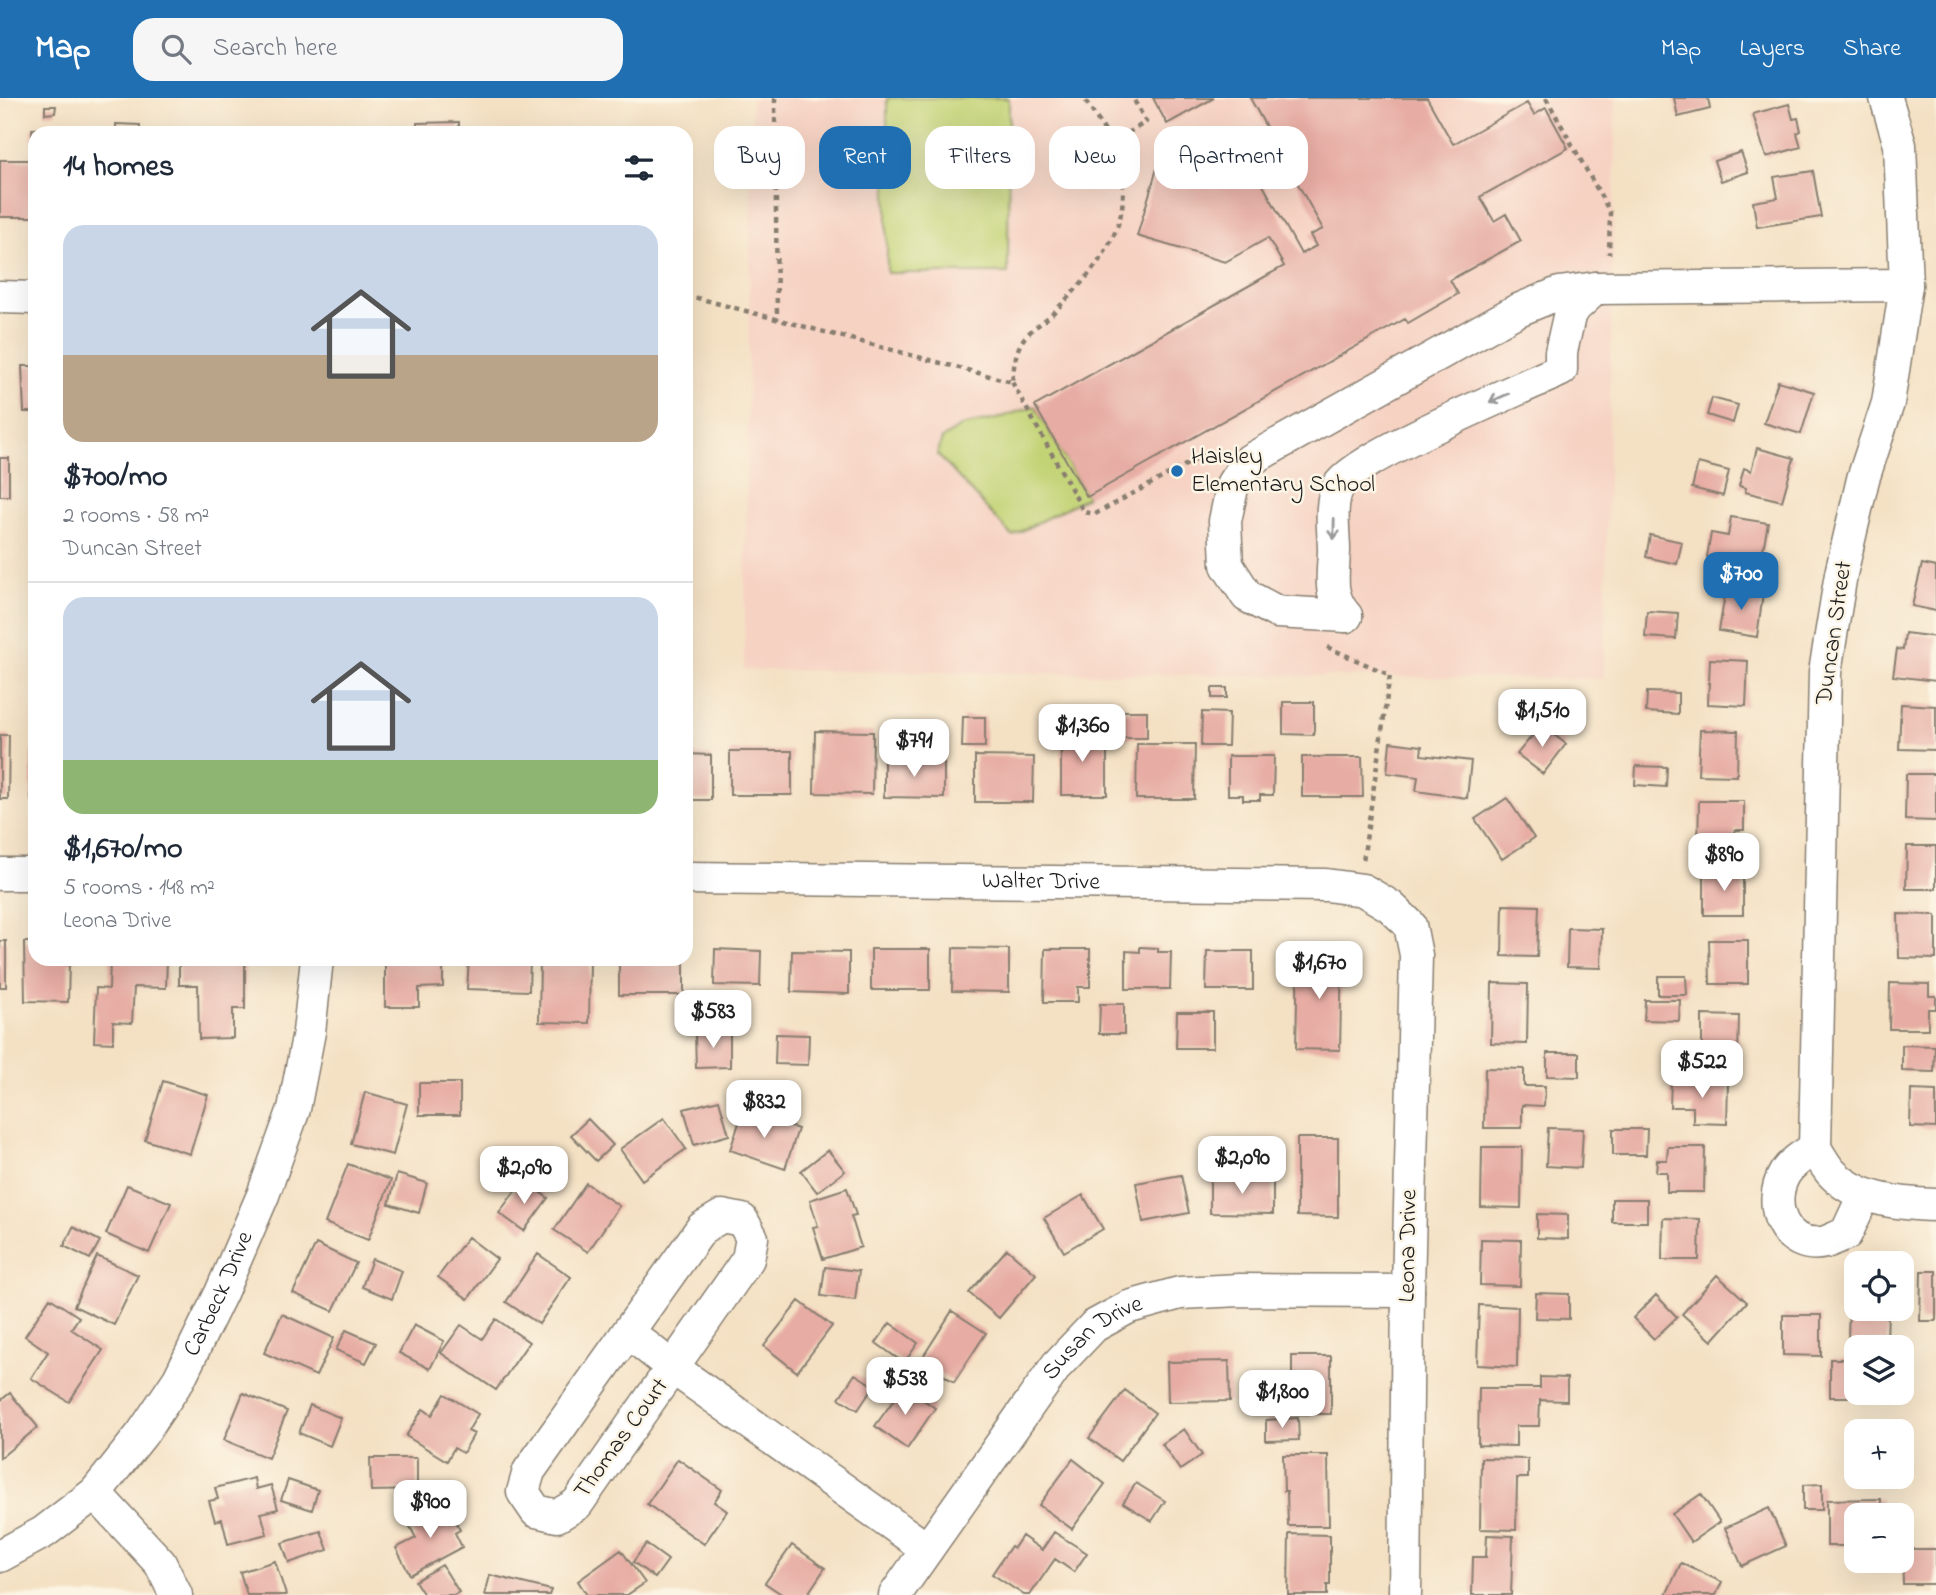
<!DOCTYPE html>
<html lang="en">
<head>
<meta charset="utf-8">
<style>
	:root { --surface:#fff; --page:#f6f6f7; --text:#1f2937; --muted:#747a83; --line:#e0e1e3; --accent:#1f6fb2 }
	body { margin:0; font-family:"Indie Flower",sans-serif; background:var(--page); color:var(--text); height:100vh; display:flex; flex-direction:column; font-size:26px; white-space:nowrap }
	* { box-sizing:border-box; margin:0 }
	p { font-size:23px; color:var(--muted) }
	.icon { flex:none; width:38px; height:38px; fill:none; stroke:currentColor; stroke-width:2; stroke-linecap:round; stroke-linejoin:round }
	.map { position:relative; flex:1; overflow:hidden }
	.drawer { position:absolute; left:28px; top:28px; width:665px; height:840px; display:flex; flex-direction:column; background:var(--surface); border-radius:21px; box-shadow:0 7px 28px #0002 }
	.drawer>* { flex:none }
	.guide { position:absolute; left:714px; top:28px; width:665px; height:63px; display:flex; gap:14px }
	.fabs { position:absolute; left:1844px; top:1153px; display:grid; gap:14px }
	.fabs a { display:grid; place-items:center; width:70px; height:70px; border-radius:14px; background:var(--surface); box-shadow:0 7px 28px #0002; font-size:35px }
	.price { position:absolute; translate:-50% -60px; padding:0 16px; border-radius:14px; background:#fff; color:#222; font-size:23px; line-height:46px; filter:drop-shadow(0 2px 4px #0008) }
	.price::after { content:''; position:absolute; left:50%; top:42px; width:21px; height:16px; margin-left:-10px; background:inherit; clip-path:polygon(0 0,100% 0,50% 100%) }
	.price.active { background:var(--accent); color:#fff }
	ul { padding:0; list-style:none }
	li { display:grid; align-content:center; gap:14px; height:371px; padding:0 35px }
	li+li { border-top:2px solid var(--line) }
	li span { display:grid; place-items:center; height:217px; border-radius:21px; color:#555 }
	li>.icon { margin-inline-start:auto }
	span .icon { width:126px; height:126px; fill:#fffc; stroke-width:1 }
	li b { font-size:30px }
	h2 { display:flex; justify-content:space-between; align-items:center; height:84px; padding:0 35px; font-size:30px }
	.chip { padding:0 24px; border-radius:21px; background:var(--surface); box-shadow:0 7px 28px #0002; font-size:24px; line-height:63px }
	.chip.active { background:var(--accent); color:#fff }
	header { display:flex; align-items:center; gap:42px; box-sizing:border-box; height:98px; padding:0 35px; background:var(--accent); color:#fff }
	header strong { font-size:33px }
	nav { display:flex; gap:38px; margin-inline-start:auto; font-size:24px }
	.search { width:490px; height:63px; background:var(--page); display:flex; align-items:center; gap:18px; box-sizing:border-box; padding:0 24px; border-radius:21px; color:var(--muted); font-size:26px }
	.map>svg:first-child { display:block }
	.built { fill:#f6d2c3 }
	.green { fill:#c2d375; stroke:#6f7848; stroke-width:2 }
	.building { fill:#e7ada4 }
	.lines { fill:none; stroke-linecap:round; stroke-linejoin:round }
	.minor-casing { stroke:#887e70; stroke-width:35 }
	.path { stroke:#887e70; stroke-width:4.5; stroke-dasharray:5 5; stroke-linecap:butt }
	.minor { stroke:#fff; stroke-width:32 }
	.oneway { stroke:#999 }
	.poi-dot { fill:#1f6fb2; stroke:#fcf5e5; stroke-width:2.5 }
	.labels { text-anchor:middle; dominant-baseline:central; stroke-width:5; stroke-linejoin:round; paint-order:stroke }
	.poi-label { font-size:24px; fill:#1c1c1c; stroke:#fcf5e5; text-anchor:start }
	.street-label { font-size:24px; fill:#1c1c1c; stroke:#fcf5e5 }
</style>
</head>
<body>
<header>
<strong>Map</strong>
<div class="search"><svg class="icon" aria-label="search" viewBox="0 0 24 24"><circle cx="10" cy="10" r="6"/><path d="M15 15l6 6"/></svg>Search here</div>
<nav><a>Map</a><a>Layers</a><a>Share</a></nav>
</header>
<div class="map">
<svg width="1936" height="1497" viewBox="0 0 1936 1497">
	<rect width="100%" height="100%" fill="#fcf5e5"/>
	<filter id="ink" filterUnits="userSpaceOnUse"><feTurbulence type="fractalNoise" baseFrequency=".0143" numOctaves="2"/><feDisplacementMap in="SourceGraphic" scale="14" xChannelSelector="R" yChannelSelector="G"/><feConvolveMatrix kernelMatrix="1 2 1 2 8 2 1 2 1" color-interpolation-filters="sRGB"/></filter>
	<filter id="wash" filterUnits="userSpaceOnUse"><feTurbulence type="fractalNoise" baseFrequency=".00686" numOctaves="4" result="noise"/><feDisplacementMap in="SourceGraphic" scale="28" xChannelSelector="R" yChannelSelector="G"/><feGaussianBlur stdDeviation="1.57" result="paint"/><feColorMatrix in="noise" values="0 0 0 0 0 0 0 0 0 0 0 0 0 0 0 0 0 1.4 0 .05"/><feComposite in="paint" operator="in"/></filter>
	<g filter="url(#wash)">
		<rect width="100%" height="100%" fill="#f4e1c4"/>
		<path class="built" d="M752,0h864l-12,581 -860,-9z"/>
		<path class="green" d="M887,0h122l-1,175h-121z
			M1035,308l52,91 -75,39 -75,-82 5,-15 20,-13 34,-7z"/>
		<g id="blocks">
			<path class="building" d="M1153,0h61l-47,26z
				M1250,0h177l26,46 74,-41 7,12 12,-7 22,40 -88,49 14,24 12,-7 15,27 -71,39 8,14 -50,29 -3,-4 -318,178 -52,-91 249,-140 -16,-28 -43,24 -88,-26 26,-88 95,28 43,78 15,-8 -6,-11 13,-6z
				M1674,0h34l2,11 -32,8z
				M1789,6l4,15 5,-1 3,13 -4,2 4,14 -35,10 -13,-43z
				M45,8h11l-1,7 -10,1z
				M459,24v11h-42v-10z
				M116,26l24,1v8h-24z
				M55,30l1,5h-21v14h-2l-1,-18z
				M1741,54l7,20 -27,9 -7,-20z
				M0,62h35v57h-35z
				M1813,73l8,46 -64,10 -4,-25 25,-4 -4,-21z
				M22,268h13v46h-11z
				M1778,283l36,11 -13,42 -37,-11z
				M1712,300l26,7 -5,18 -26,-8z
				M1757,350l37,10 -12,43 -37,-9 1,-4 -7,-2 5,-18 7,3z
				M0,360h9v38h-9z
				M1698,365l31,8 -6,25 -31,-8z
				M1731,419l37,6 -8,43 -53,-9 4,-24 17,3z
				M1650,437l32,7 -5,22 -31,-7z
				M1922,466l14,3v44l-24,-5z
				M1726,490l37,5 -6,44 -38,-6z
				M1647,513l31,2 -2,26 -31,-2z
				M1905,535l31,4v44l-43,-5 4,-27 6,1z
				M1710,561l38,2 -2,45 -38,-2z
				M1212,590h15v10h-15z
				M1647,594l31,1v21l-32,-2z
				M1283,604h31v33l-31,-1z
				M1901,606l35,2v44l-37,-1z
				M1123,613h24v27h-24z
				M1202,614l27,1 -1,33h-27z
				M963,619h22v30h-23z
				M1541,627l25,19 -23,30 -26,-20z
				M1061,628l25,1v16l21,1v51h-46z
				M1700,632l38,1 -1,45 -39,-1z
				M815,633l58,1 -1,62 -58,-1z
				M0,637h9l-1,64h-8z
				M1390,644l32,4 -1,9 50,6 -4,37 -51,-7 2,-14 -31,-4z
				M1137,646h58l-1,55h-58z
				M730,653h62v44h-62z
				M31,655h4v47h-4z
				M686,656l25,1v45h-25z
				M975,658l59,1 -1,45h-58z
				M1228,658h46l-1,39h-13v5h-17v-5h-15z
				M1302,659h60l1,40h-61z
				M884,662h60v38l-60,-1z
				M1636,668l31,1 -1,20 -31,-2z
				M1906,676h30v47l-31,-1z
				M1507,700l27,40 -32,21 -27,-40z
				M1699,703h45v29h-9v15l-37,-1z
				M1907,748h29v43h-30z
				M1704,773h39v44h-39z
				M1503,807l36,1 -2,51 -35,-1z
				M1898,816l38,1v44l-37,-1z
				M1568,830l34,1 -1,39 -34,-1z
				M1709,842h39v44h-38z
				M0,843h6v46h-6z
				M24,844h11v17h39v4h-5l-1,39 -43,-1z
				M1140,849l18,1v4h13l-1,37h-44v-38l14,1z
				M953,850l56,1v43l-57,-1z
				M715,851l46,2 -1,35 -46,-1z
				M871,851h59v41h-59z
				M1045,851h45v38h-12v15h-34z
				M792,853l57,1v42l-58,-2z
				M1207,853h46v39h-47z
				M1298,854h44l-2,98 -44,-1z
				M110,861h57l-1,29 -32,-1 -2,36 -19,-1v21l-19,-1 2,-54 13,1z
				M179,861h66v50h-12v29l-34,1 -1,-54h-19z
				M385,861h58v28l-24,1v19h-34z
				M469,861h61l-1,32 -62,-2z
				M540,861h50l-1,64 -50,-1z
				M619,861h65v36h-65z
				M1658,878h28l1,19h-29z
				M1492,885l36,1 -1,60 -36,-1z
				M1890,885l39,1v12h7v13h-8v20h-39z
				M1645,902h35l-1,21 -35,-1z
				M1100,906h24v30h-25z
				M1177,914h36v36h-37z
				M1702,917l37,1 -1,42 -36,-1z
				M695,935h35v34l-34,1z
				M776,936l33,1 -1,30 -33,-1z
				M1902,947l33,1 -1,26 -32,-1z
				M1547,955h32v24l-32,-1z
				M1485,970l39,1v17h21l-1,20 -22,-1v23h-38z
				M1671,982l57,1 -1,43 -34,-1v-16h-23z
				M163,983l45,14 -18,59 -45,-14z
				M419,985h41v32h-41z
				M1911,992l25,1v37l-26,-1z
				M365,994l42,12 -14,51 -42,-11z
				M719,1002l10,35 -35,10 -10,-36z
				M743,1013l55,18 -13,40 -55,-19z
				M664,1020l22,31 -44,31 -22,-31z
				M588,1021l25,26 -17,16 -25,-26z
				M1548,1030l35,1 -2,39 -35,-2z
				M1613,1031h34l-1,26h-33z
				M1297,1040h41v79l-41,-1z
				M1482,1049h40l-1,61 -40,-1z
				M1668,1049h37l-1,45h-37v-20h-11l1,-12h10z
				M828,1052l17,21 -28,21 -16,-21z
				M348,1066l43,16 -23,60 -43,-17z
				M397,1076l30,9 -8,30 -30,-9z
				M1181,1077l8,38 -46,9 -7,-39z
				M1210,1080h63v36l-63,-1z
				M523,1082l25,18 -24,33 -25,-18z
				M586,1085l33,23 -31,46 -34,-22z
				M127,1087l44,18 -22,50 -43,-19z
				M847,1090l9,27 -5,1 10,31 -38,12 -10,-32 5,-1 -8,-26z
				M1083,1097l20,34 -39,23 -20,-34z
				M1612,1101h35v23h-35z
				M1537,1116l31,1v24l-31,-1z
				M1663,1120l37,1 -1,41h-37z
				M73,1129l27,14 -10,18 -26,-13z
				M468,1139l29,22 -29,40 -30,-22z
				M1481,1141l40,1 -1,46 -40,-1z
				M316,1146l40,19 -23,48 -40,-18z
				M1007,1151l29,25 -37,44 -30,-25z
				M538,1156l33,23 -32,47 -33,-22z
				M97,1158l41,19 -24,50 -40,-19z
				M372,1161l30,12 -10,28 -30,-12z
				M825,1169l34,4 -4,29 -34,-4z
				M1921,1173h15v50h-16z
				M1717,1177l30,27 -35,39 -30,-27z
				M1536,1195l33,1v25l-34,-1z
				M1656,1197l21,22 -23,22 -21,-21z
				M50,1200l29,19 -8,12 32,21 -34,52 -38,-24 17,-26 -23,-16z
				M799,1203l33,25 -35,46 -33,-26z
				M1849,1206h8v5h31l-1,33 -39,-1z
				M1479,1207l39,2 -1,60 -40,-2z
				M952,1213l34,22 -32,49 -33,-22z
				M282,1216l52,24 -18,38 -52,-23z
				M1783,1217h38v41l-38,-1z
				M496,1221l33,23 -33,48 -55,-37 20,-28 21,14z
				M890,1225l28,20 -14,20 -28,-20z
				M414,1227l30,16 -14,28 -31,-16z
				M346,1232l30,13 -10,20 -30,-13z
				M1292,1258h39v58h-39z
				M1830,1261h26v38h-26z
				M1229,1263l1,40 -62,1 -1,-40z
				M855,1276l19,12 -16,24 -19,-12z
				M1540,1279l27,1v23l-27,-1 -1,26h-23v20l-38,-1 1,-57h61z
				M904,1288l31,22 -28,41 -32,-23z
				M1125,1292l30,23 -35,48 -31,-23z
				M10,1295l28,34 -38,31v-57z
				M243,1295l44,18 -19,47 -44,-18z
				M445,1296l33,20 -10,17 6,3 -11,19 -9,-5 -7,13 -41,-25 17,-27 9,6z
				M310,1307l31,13 -11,28 -31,-13z
				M1298,1320l1,22 -33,1v-21z
				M1184,1331l18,26 -22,15 -18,-26z
				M1283,1357h45l1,71h-41l-1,-35h-3z
				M370,1360h47v32l-46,1z
				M1481,1360l47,1v19h-11l-1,52 -36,-1z
				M678,1361l44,31 -8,12 13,9 -23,33 -57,-40z
				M1073,1361l32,25 -33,45 -33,-24z
				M254,1380l2,11 15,-4 7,24 -17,4 6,21 -39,10 -6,-25 -7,2 -6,-20 9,-2 -3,-11z
				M288,1382l30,10 -6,20 -31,-10z
				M1136,1385l29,18 -13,20 -29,-18z
				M1822,1386v26h-19v-25z
				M1701,1396l19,28 -29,20 -19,-28z
				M1881,1401v17h-24v30h-30v-46z
				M442,1407l6,12 4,-2 8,15 -5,3 7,14 -52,28 -14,-27 20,-10 -8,-15z
				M1769,1410l17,38 -44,20 -17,-38z
				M321,1433l7,19 -39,13 -7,-20z
				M1054,1434l33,21 -13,19 -19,-13 -25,36h-6l-32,-21 19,-28 3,2 8,-12 20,14z
				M1289,1436l41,1v50h-3v10h-39z
				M1487,1437l26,1 -2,59h-39l1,-38h13z
				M646,1446l22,16 -13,18 -22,-16z
				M792,1447l33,23 -18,27h-24l-18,-12z
				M1902,1451h34v35h-33z
				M621,1452l24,33 -18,12h-40l-9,-14z
				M275,1463l11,34h-39l-7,-23z
				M1681,1465l41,19 -6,13h-50z
				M442,1467l17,27 -5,3h-30l-9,-14z
				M490,1477l61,15 -2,5h-64z"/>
		</g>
	</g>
	<g filter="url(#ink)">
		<use href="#blocks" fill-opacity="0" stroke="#887e70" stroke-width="2"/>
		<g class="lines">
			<defs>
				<g id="minor">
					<path d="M1886,0l14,47 6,140 -18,118 -25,76 -22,95 -16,98 -10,476c5,8 9,16 15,23 25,29 70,33 106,34"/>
					<path d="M0,199l35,1"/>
					<path d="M1346,518l-69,-4 -30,-16 -20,-31 -2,-44 8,-38 17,-23 266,-149 43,-18 37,-5 310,-3"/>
					<path d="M1346,518c-18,-21 -13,-39 -12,-65 0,-19 -5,-47 4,-64 14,-29 186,-100 223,-117v-18l9,-40 26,-24"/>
					<path d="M0,776h35"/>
					<path id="s1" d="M686,780l640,7 37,5 27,16 20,19 6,30 -8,336 -3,304"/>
					<path d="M1815,1050c-11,7 -23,14 -30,25 -19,31 -1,79 41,69 6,-2 13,-6 20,-8l18,-39"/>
					<path d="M722,1118l20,4 10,18 -4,21 -171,245 -20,12 -21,-5 -13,-19 6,-21 173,-243z"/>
					<path d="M628,1234l45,36 254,181"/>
					<path d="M95,1395l65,70 16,32"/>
					<path id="s2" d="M0,1458l44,-24 51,-39 47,-59 37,-55 42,-86 42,-98 31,-86 15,-77 8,-73"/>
					<path id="s3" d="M895,1497l162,-230 37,-39 35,-19 51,-14 60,-3 168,1"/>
				</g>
			</defs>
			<use href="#minor" class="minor-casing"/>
			<path class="path" d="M775,0l2,222
				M1546,0l64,114 -1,42
				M1111,45l35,-21 -13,-24
				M686,197l326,87c2,-15 3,-34 14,-46 8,-9 19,-15 28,-24 45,-46 86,-90 62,-158 -7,-20 -22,-38 -32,-56
				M1012,284l72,130 11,2 111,-60
				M1327,549l63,28 -27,186"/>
			<use href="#minor" class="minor"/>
		</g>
		<defs><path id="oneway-shaft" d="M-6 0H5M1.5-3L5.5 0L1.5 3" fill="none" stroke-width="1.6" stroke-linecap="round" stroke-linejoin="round" transform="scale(1.75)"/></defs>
		<g class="oneway">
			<use href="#oneway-shaft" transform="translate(1499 300) rotate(156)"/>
			<use href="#oneway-shaft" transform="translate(1334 431) rotate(91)"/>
		</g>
	</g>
	<circle class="poi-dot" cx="1177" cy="373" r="7"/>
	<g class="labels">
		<g class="poi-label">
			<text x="1191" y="359">Haisley<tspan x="1191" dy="28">Elementary School</tspan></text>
		</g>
		<g class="street-label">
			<text transform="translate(1835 535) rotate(-82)">Duncan Street</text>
			<text stroke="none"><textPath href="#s1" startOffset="355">Walter Drive</textPath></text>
			<text transform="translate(1409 1148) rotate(-89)">Leona Drive</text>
			<text stroke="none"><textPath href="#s2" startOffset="350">Carbeck Drive</textPath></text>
			<text stroke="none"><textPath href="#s3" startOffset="327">Susan Drive</textPath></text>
			<text transform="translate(622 1341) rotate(-54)">Thomas Court</text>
		</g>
	</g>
</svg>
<div class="fabs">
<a><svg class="icon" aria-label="locate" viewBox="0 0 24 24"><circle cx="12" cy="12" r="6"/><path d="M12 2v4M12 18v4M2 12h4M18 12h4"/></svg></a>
<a><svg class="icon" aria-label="layers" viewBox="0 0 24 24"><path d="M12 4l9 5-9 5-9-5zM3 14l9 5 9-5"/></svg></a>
<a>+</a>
<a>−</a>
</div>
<b class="price active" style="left:1741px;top:514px">$700</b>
<b class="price" style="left:1542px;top:651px">$1,510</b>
<b class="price" style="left:1082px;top:666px">$1,360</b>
<b class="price" style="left:914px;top:681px">$791</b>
<b class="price" style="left:1724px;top:795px">$890</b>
<b class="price" style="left:1319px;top:903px">$1,670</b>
<b class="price" style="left:713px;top:952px">$583</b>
<b class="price" style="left:1702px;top:1002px">$522</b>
<b class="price" style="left:764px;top:1042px">$832</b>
<b class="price" style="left:1242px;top:1098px">$2,090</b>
<b class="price" style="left:524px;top:1108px">$2,090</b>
<b class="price" style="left:905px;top:1319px">$538</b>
<b class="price" style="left:1282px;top:1332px">$1,800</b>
<b class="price" style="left:430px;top:1442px">$900</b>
<div class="guide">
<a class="chip">Buy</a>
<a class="chip active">Rent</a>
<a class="chip">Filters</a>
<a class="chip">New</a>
<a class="chip">Apartment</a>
</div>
<section class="drawer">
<h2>14 homes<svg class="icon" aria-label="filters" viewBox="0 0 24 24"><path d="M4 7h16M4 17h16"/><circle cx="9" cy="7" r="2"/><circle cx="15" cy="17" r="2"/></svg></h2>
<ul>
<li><span style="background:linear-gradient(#c9d6e8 60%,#b9a48a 0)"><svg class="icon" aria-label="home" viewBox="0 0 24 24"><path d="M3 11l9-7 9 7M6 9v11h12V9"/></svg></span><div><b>$700/mo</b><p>2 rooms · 58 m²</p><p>Duncan Street</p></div></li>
<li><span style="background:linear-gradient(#c9d6e8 75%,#8fb573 0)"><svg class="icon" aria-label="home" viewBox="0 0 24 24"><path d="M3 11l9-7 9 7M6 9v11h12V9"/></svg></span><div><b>$1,670/mo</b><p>5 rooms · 148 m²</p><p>Leona Drive</p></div></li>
</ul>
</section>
</div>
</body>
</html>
